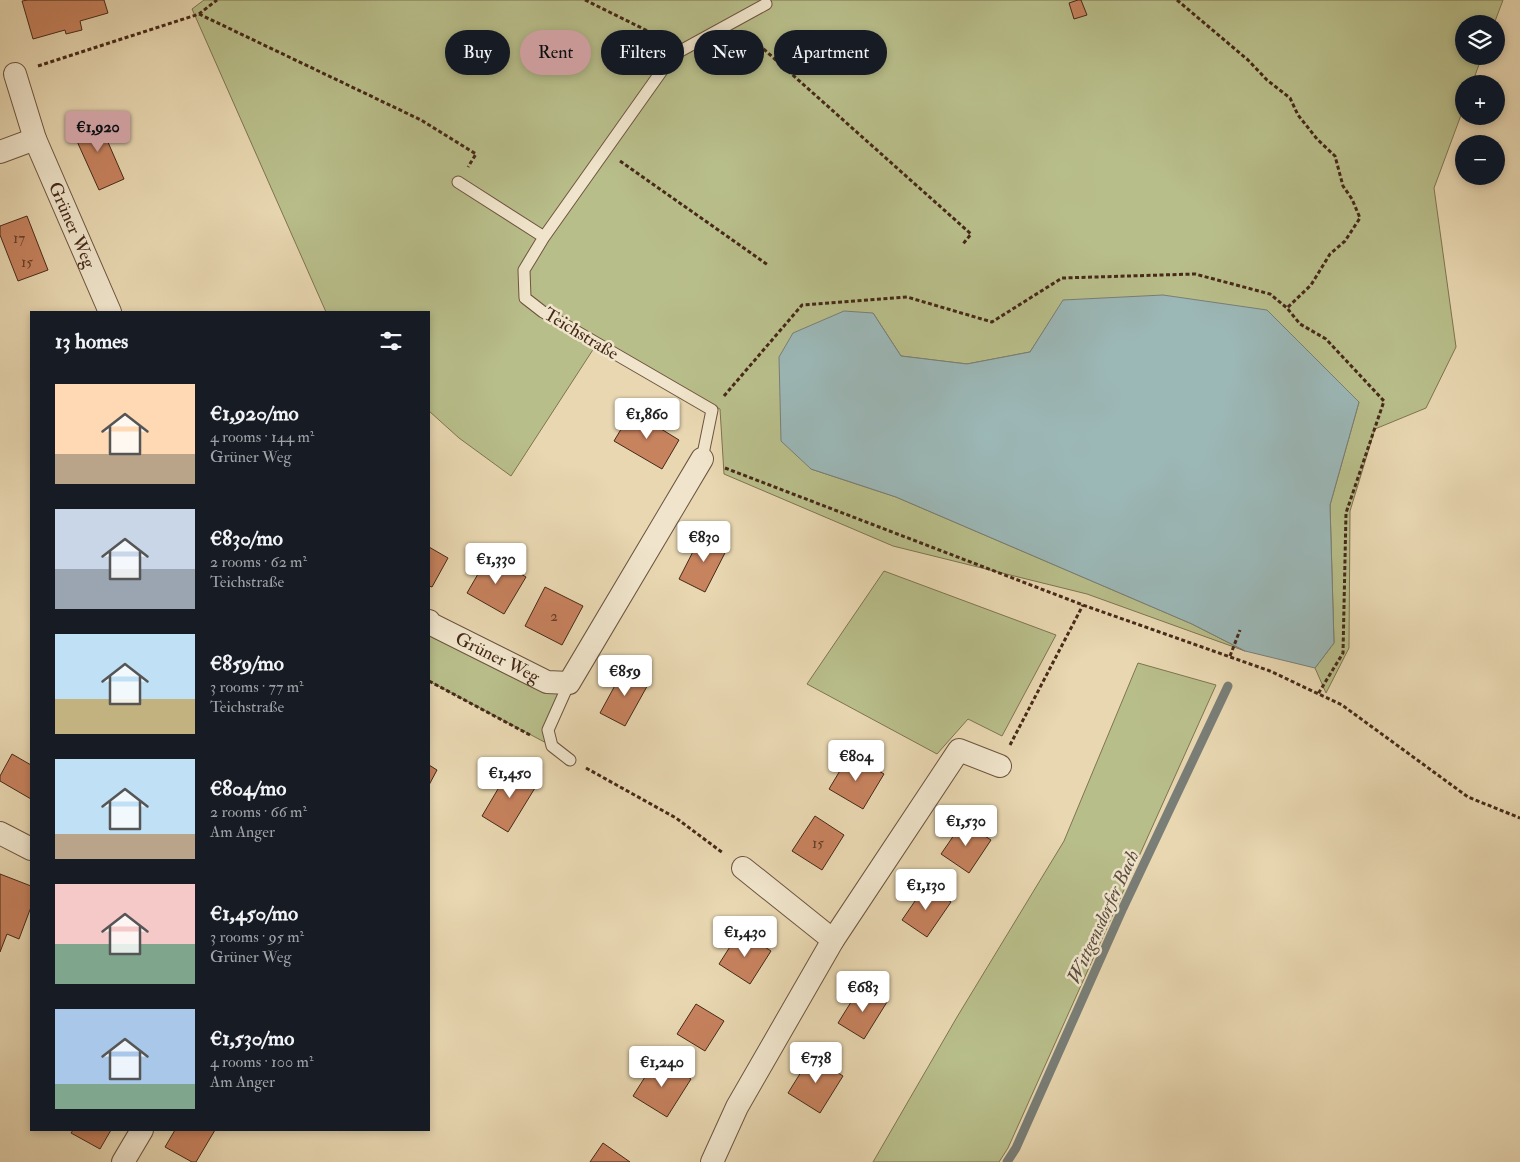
<!DOCTYPE html>
<html lang="en">
<head>
<meta charset="utf-8">
<style>
	:root { --surface:#171b24; --page:#20242c; --text:#f1f3f6; --muted:#9ea1a6; --accent:#c59692 }
	body { margin:0; font-family:"IM FELL Double Pica",serif; background:var(--page); color:var(--text); height:100vh; display:flex; flex-direction:column; font-size:19px; white-space:nowrap }
	* { box-sizing:border-box; margin:0 }
	p { font-size:16px; color:var(--muted) }
	.icon { flex:none; width:28px; height:28px; fill:none; stroke:currentColor; stroke-width:2; stroke-linecap:round; stroke-linejoin:round }
	.map { position:relative; flex:1; overflow:hidden }
	.sheet { position:absolute; left:30px; top:311px; width:400px; height:820px; display:flex; flex-direction:column; background:var(--surface); border-radius:0px; box-shadow:0 2px 8px #0003 }
	.sheet>* { flex:none }
	.hud { position:absolute; left:445px; top:30px; width:475px; height:45px; display:flex; gap:10px }
	.buttons { position:absolute; left:1455px; top:15px; display:grid; gap:10px }
	.buttons a { display:grid; place-items:center; width:50px; height:50px; border-radius:50%; background:var(--surface); box-shadow:0 2px 8px #0003; font-size:25px }
	.price { position:absolute; translate:-50% -42px; padding:0 11px; border-radius:5px; background:#fff; color:#222; font-size:16px; line-height:32px; filter:drop-shadow(0 1px 2px #0008) }
	.price::after { content:''; position:absolute; left:50%; top:30px; width:15px; height:11px; margin-left:-8px; background:inherit; clip-path:polygon(0 0,100% 0,50% 100%) }
	.price.on { background:var(--accent); color:#111 }
	ul { padding:0; list-style:none }
	li { display:flex; align-items:center; gap:15px; height:125px; padding:0 25px }
	li span { display:grid; place-items:center; flex:none; width:140px; height:100px; border-radius:0px; color:#555 }
	li>.icon { margin-inline-start:auto }
	span .icon { width:60px; height:60px; fill:#fffc; stroke-width:1 }
	li b { font-size:21px }
	h2 { display:flex; justify-content:space-between; align-items:center; height:60px; padding:0 25px; font-size:21px }
	.tag { padding:0 18px; border-radius:22px; background:var(--surface); box-shadow:0 2px 8px #0003; font-size:18px; line-height:45px }
	.tag.on { background:var(--accent); color:#111 }
	.map>svg:first-child { display:block }
	.green { fill:#b8be8a; stroke:#7f7451 }
	.water { fill:#9bb7b6; stroke:#797e77 }
	.lines { fill:none; stroke-linecap:round; stroke-linejoin:round }
	.stream { stroke:#797e77; stroke-width:9 }
	.building { fill:#c7825e; stroke:#462918 }
	.service-casing { stroke:#6e543e; stroke-width:13 }
	.minor-casing { stroke:#6e543e; stroke-width:24 }
	.path { stroke:#462918; stroke-width:3; stroke-dasharray:4 2.5; stroke-linecap:butt }
	.service { stroke:#f0e5cc; stroke-width:11 }
	.minor { stroke:#f0e5cc; stroke-width:22 }
	.labels { text-anchor:middle; dominant-baseline:central; stroke-width:5; stroke-linejoin:round; paint-order:stroke }
	.number-label { font-size:15px; fill:#663f2a }
	.street-label { font-size:18px; fill:#462918; stroke:#f0e5cc }
	.water-label { font-size:19px; font-style:italic; fill:#5b4c40; stroke:#f0e5cc }
</style>
</head>
<body>
<div class="map">
<svg width="1520" height="1162" viewBox="0 0 1520 1162">
	<rect width="100%" height="100%" fill="#e8d7b1"/>
	<filter id="stains"><feTurbulence type="fractalNoise" baseFrequency=".004" numOctaves="4"/><feColorMatrix values="0 0 0 0 .2 0 0 0 0 .09 0 0 0 0 .02 0 0 0 .5 -.17"/></filter>
	<radialGradient id="worn" r=".72"><stop offset=".6" stop-color="#630" stop-opacity="0"/><stop offset="1" stop-color="#630" stop-opacity=".3"/></radialGradient>
	<path class="green" d="M204,0h1299l-9,24h-30v32h18l-10,28h-8v23l-30,81 22,159 -30,61 -51,21 -25,82 -1,137 -23,45 -11,-25 19,-25 -4,-138 29,-103 -295,-102 -34,52 -63,12 -66,-8 -28,-43 -62,156 85,28 296,127 53,27 -158,-57 -194,-48 -169,-72 -4,-65 -124,-64 -85,131 -52,-38 -30,-27v-99h-103l-134,-303z
		M884,571l172,64 -54,101 -34,-17 -31,35 -130,-70z
		M429,628l140,55 -21,47 4,16 -123,-65z
		M1138,663l78,22 -208,463 -9,14h-126l84,-145 107,-176z"/>
	<path class="water" d="M1163,295l104,15 92,92 -29,103 4,138 -19,25 -70,-17 -53,-27 -296,-127 -85,-28 -30,-28 -2,-84 14,-24 51,-22 29,2 28,43 66,8 63,-12 33,-52z"/>
	<g class="lines">
		<path class="stream" d="M1007,1162l9,-14 107,-240 105,-222"/>
	</g>
	<path class="building" d="M28,0h76l4,13 -28,8 2,9 -16,4 -1,-4 -32,9 -11,-38z
		M1078,0h3l6,15 -13,4 -5,-16z
		M97,117l27,62 -25,11 -28,-62z
		M27,216l21,54 -30,11 -18,-46v-9z
		M632,411l47,29 -17,29 -48,-28z
		M702,534l26,13 -23,45 -26,-13z
		M429,547l19,11 -16,29 -3,-1z
		M489,555l37,22 -22,37 -37,-21z
		M545,587l38,19 -21,39 -37,-19z
		M625,667l25,14 -25,45 -25,-13z
		M12,754l19,11v34l-31,-18v-5z
		M850,754l34,20 -21,35 -34,-20z
		M429,765l8,5 -8,15z
		M511,767l27,16 -30,49 -26,-16z
		M815,816l29,19 -22,35 -30,-19z
		M963,822l28,18 -22,33 -28,-19z
		M0,874l31,12v21l-12,32 -12,-5 -7,18z
		M926,885l25,17 -24,35 -25,-17z
		M740,931l31,20 -21,33 -31,-20z
		M861,986l26,16 -23,37 -26,-16z
		M696,1004l28,17 -19,30 -28,-17z
		M811,1056l32,20 -23,37 -32,-20z
		M657,1058l34,21 -24,38 -34,-21z
		M73,1130h38l-11,19 -29,-16z
		M175,1130h40l-19,32h-4l-27,-15z
		M603,1143l27,19h-40z"/>
	<g class="lines">
		<defs>
			<path id="service" d="M458,182l86,55
				M702,459l10,-49 -169,-98 -18,-14 -1,-28 20,-33 129,-182 93,-51
				M569,683l-21,47 4,16 18,14"/>
			<g id="minor">
				<path d="M15,74l20,65"/>
				<path id="s1" d="M0,152l35,-13 75,173"/>
				<path id="s2" d="M429,621l2,3 116,58 22,1 133,-224"/>
				<path d="M0,833l31,16"/>
				<path d="M743,868l90,72"/>
				<path d="M123,1162l19,-32"/>
				<path d="M712,1162l25,-55 96,-167 126,-190 41,16"/>
			</g>
		</defs>
		<use href="#service" class="service-casing"/>
		<use href="#minor" class="minor-casing"/>
		<path class="path" d="M585,0l79,39
			M1177,0l71,60 19,20 23,18 8,17 19,24 18,17 8,30 9,13 8,19 -15,23 -15,13 -19,31 -24,23
			M199,14l222,106 55,34 -8,13
			M749,36l222,198 -8,10
			M38,66l161,-52 18,-14
			M620,161l148,104
			M724,396l78,-91 105,-8 85,25 70,-44 133,-4 75,20 17,14 13,16 26,15 58,62 -38,112 -3,140 -25,41
			M725,468l358,137 187,66 72,34 126,92 52,21
			M1230,656l10,-26
			M429,681l101,54
			M1010,745l73,-140
			M586,768l90,50 47,35"/>
		<use href="#service" class="service"/>
		<use href="#minor" class="minor"/>
	</g>
	<g class="labels">
		<g class="number-label">
			<text x="19" y="238">17</text>
			<text x="27" y="262">15</text>
			<text x="554" y="616">2</text>
			<text x="818" y="843">15</text>
		</g>
		<g class="street-label">
			<text stroke="none"><textPath href="#s1" startOffset="131">Grüner Weg</textPath></text>
			<text transform="translate(581 334) rotate(31)">Teichstraße</text>
			<text stroke="none"><textPath href="#s2" startOffset="78">Grüner Weg</textPath></text>
		</g>
		<g class="water-label">
			<text transform="translate(1103 917) rotate(-65)">Wittgensdorfer Bach</text>
		</g>
	</g>
	<rect width="100%" height="100%" filter="url(#stains)"/>
	<rect width="100%" height="100%" fill="url(#worn)"/>
</svg>
<div class="buttons">
<a><svg class="icon" aria-label="layers" viewBox="0 0 24 24"><path d="M12 4l9 5-9 5-9-5zM3 14l9 5 9-5"/></svg></a>
<a>+</a>
<a>−</a>
</div>
<b class="price on" style="left:98px;top:153px">€1,920</b>
<b class="price" style="left:647px;top:440px">€1,860</b>
<b class="price" style="left:704px;top:563px">€830</b>
<b class="price" style="left:496px;top:585px">€1,330</b>
<b class="price" style="left:625px;top:697px">€859</b>
<b class="price" style="left:856px;top:782px">€804</b>
<b class="price" style="left:510px;top:799px">€1,450</b>
<b class="price" style="left:966px;top:847px">€1,530</b>
<b class="price" style="left:926px;top:911px">€1,130</b>
<b class="price" style="left:745px;top:958px">€1,430</b>
<b class="price" style="left:863px;top:1013px">€683</b>
<b class="price" style="left:816px;top:1084px">€738</b>
<b class="price" style="left:662px;top:1088px">€1,240</b>
<div class="hud">
<a class="tag">Buy</a>
<a class="tag on">Rent</a>
<a class="tag">Filters</a>
<a class="tag">New</a>
<a class="tag">Apartment</a>
</div>
<section class="sheet">
<h2>13 homes<svg class="icon" aria-label="filters" viewBox="0 0 24 24"><path d="M4 7h16M4 17h16"/><circle cx="9" cy="7" r="2"/><circle cx="15" cy="17" r="2"/></svg></h2>
<ul>
<li><span style="background:linear-gradient(#ffd9b3 70%,#b9a48a 0)"><svg class="icon" aria-label="home" viewBox="0 0 24 24"><path d="M3 11l9-7 9 7M6 9v11h12V9"/></svg></span><div><b>€1,920/mo</b><p>4 rooms · 144 m²</p><p>Grüner Weg</p></div></li>
<li><span style="background:linear-gradient(#c9d6e8 60%,#9aa5b1 0)"><svg class="icon" aria-label="home" viewBox="0 0 24 24"><path d="M3 11l9-7 9 7M6 9v11h12V9"/></svg></span><div><b>€830/mo</b><p>2 rooms · 62 m²</p><p>Teichstraße</p></div></li>
<li><span style="background:linear-gradient(#bfe0f5 65%,#c2b280 0)"><svg class="icon" aria-label="home" viewBox="0 0 24 24"><path d="M3 11l9-7 9 7M6 9v11h12V9"/></svg></span><div><b>€859/mo</b><p>3 rooms · 77 m²</p><p>Teichstraße</p></div></li>
<li><span style="background:linear-gradient(#bfe0f5 75%,#b9a48a 0)"><svg class="icon" aria-label="home" viewBox="0 0 24 24"><path d="M3 11l9-7 9 7M6 9v11h12V9"/></svg></span><div><b>€804/mo</b><p>2 rooms · 66 m²</p><p>Am Anger</p></div></li>
<li><span style="background:linear-gradient(#f6c9c9 60%,#7fa58c 0)"><svg class="icon" aria-label="home" viewBox="0 0 24 24"><path d="M3 11l9-7 9 7M6 9v11h12V9"/></svg></span><div><b>€1,450/mo</b><p>3 rooms · 95 m²</p><p>Grüner Weg</p></div></li>
<li><span style="background:linear-gradient(#a9c7e8 75%,#7fa58c 0)"><svg class="icon" aria-label="home" viewBox="0 0 24 24"><path d="M3 11l9-7 9 7M6 9v11h12V9"/></svg></span><div><b>€1,530/mo</b><p>4 rooms · 100 m²</p><p>Am Anger</p></div></li>
</ul>
</section>
</div>
</body>
</html>
